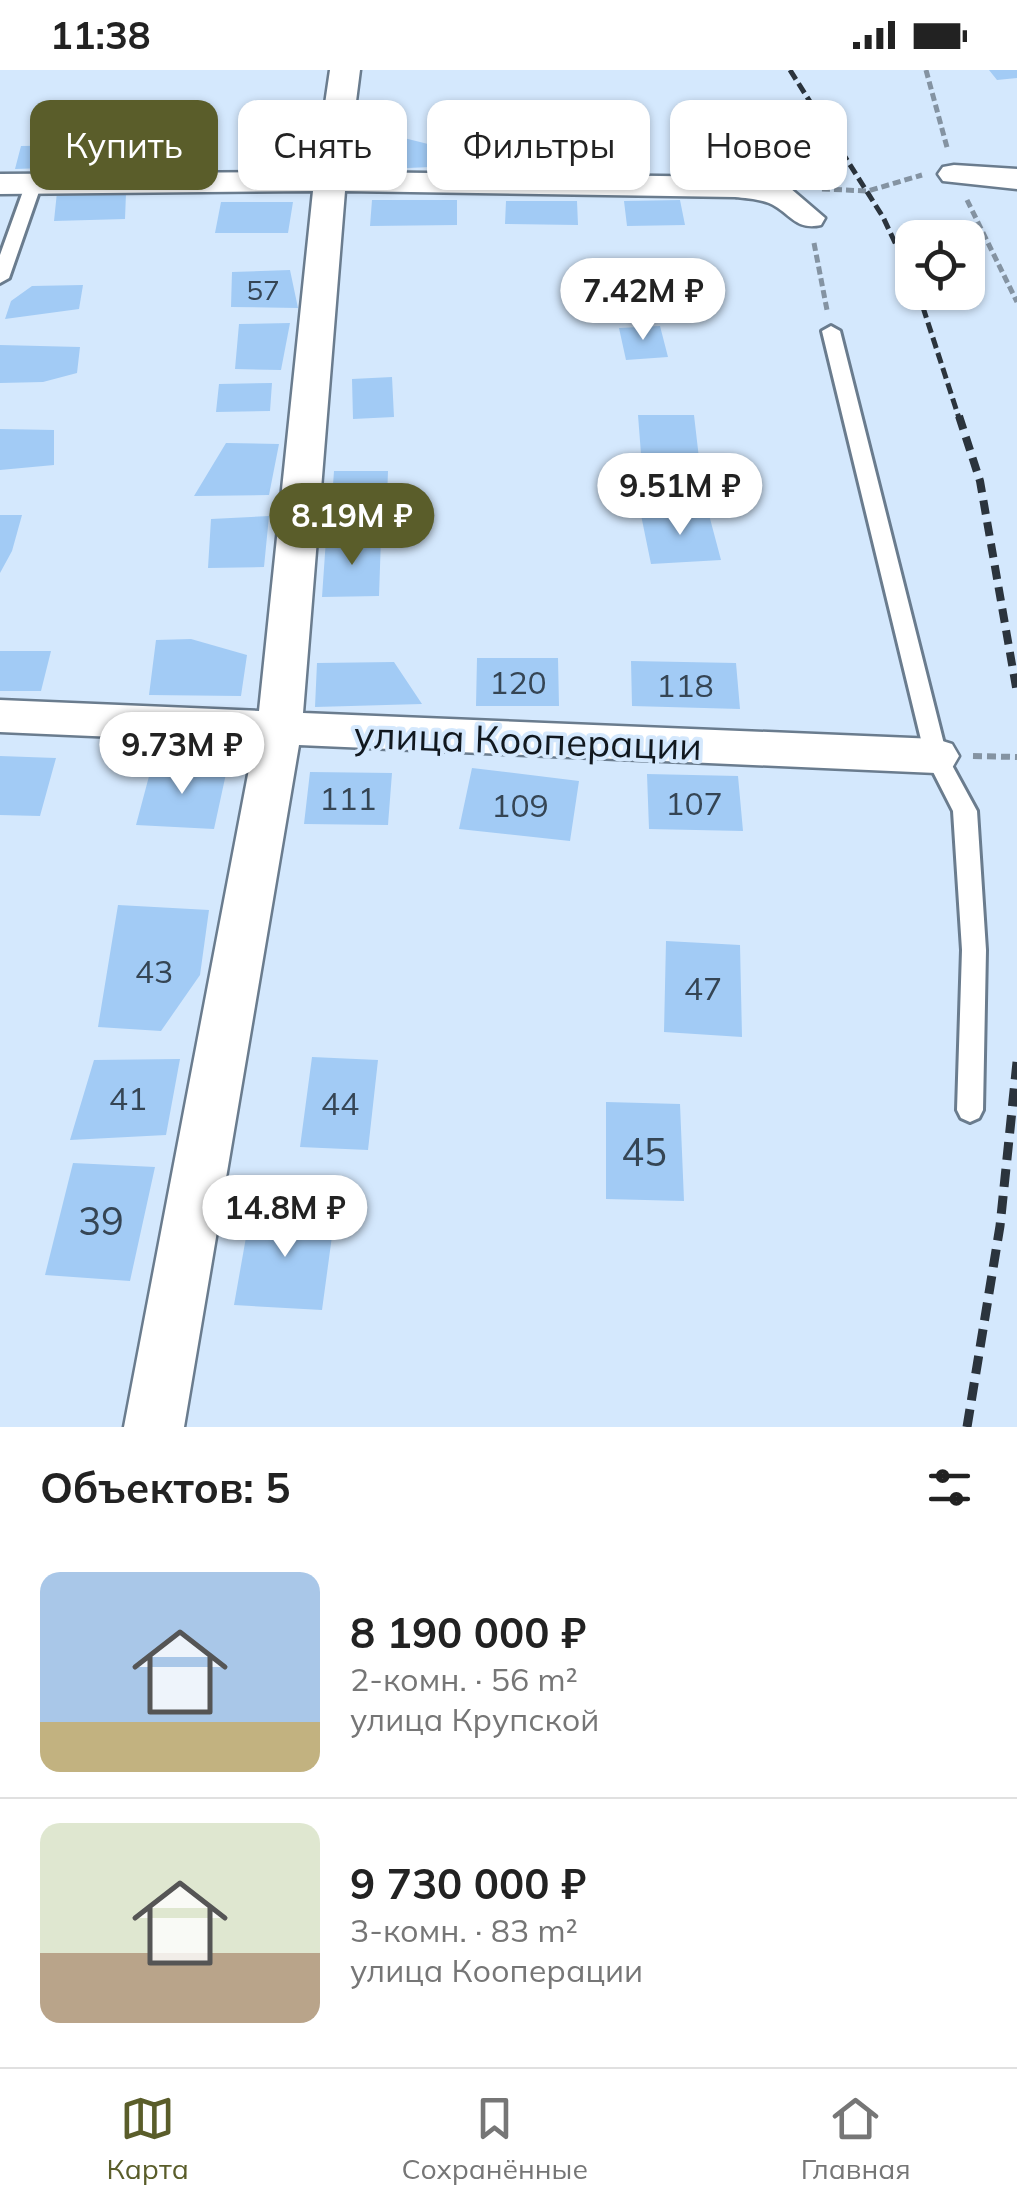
<!DOCTYPE html>
<html lang="ru">
<head>
<meta charset="utf-8">
<style>
	:root { --surface:#fff; --page:#f2f2f2; --text:#222; --muted:#767676; --line:#e0e0e0; --accent:#5a5d2a }
	body { margin:0; font-family:Mulish,sans-serif; background:var(--page); color:var(--text); height:100vh; display:flex; flex-direction:column; font-size:38px; white-space:nowrap }
	* { box-sizing:border-box; margin:0 }
	p { font-size:32px; color:var(--muted) }
	.icon { flex:none; width:55px; height:55px; fill:none; stroke:currentColor; stroke-width:2; stroke-linecap:round; stroke-linejoin:round }
	.map { position:relative; height:1357px; overflow:hidden }
	.sheet { display:flex; flex-direction:column; background:var(--surface); flex:1 }
	.sheet>* { flex:none }
	.guide { position:absolute; left:30px; top:30px; width:958px; height:90px; display:flex; gap:20px }
	.controls { position:absolute; left:895px; top:150px; display:grid; gap:20px }
	.controls a { display:grid; place-items:center; width:90px; height:90px; border-radius:20px; background:var(--surface); box-shadow:0 2px 8px #0004; font-size:50px }
	.price { position:absolute; translate:-50% -85px; padding:0 22px; border-radius:35px; background:#fff; color:#222; font-size:32px; line-height:65px; filter:drop-shadow(0 2px 5px #0008) }
	.price::after { content:''; position:absolute; left:50%; top:60px; width:30px; height:22px; margin-left:-15px; background:inherit; clip-path:polygon(0 0,100% 0,50% 100%) }
	.price.on { background:var(--accent); color:#fff }
	ul { padding:0; list-style:none }
	li { display:flex; align-items:center; gap:30px; height:250px; padding:0 40px }
	li+li { border-top:2px solid var(--line) }
	li span { display:grid; place-items:center; flex:none; width:280px; height:200px; border-radius:20px; color:#555 }
	li>.icon { margin-inline-start:auto }
	span .icon { width:120px; height:120px; fill:#fffc; stroke-width:1 }
	li b { font-size:42px }
	h2 { display:flex; justify-content:space-between; align-items:center; height:120px; padding:0 40px; font-size:42px }
	.pill { padding:0 35px; border-radius:20px; background:var(--surface); box-shadow:0 2px 8px #0004; font-size:35px; line-height:90px }
	.pill.on { background:var(--accent); color:#fff }
	.status { display:flex; justify-content:space-between; align-items:center; height:70px; padding:0 50px; background:var(--surface); direction:ltr }
	.status svg { height:28px; fill:currentColor }
	.tab-bar { display:flex; justify-content:space-around; align-items:center; height:140px; border-top:2px solid var(--line); background:var(--surface); font-size:28px; color:var(--muted) }
	.tab-bar a { display:grid; justify-items:center; gap:5px }
	.tab-bar .on { color:var(--accent) }
	.map>svg:first-child { display:block }
	.building { fill:#a2cbf5 }
	.lines { fill:none; stroke-linecap:round; stroke-linejoin:round }
	.service-casing { stroke:#6a7c8e; stroke-width:6 }
	.minor-casing { stroke:#6a7c8e; stroke-width:5 }
	.path-far1 { stroke:#8493a2; stroke-width:5; stroke-dasharray:8 4; stroke-linecap:butt }
	.path { stroke:#8493a2; stroke-width:6; stroke-dasharray:9 5; stroke-linecap:butt }
	.service { fill:#fff; fill-rule:evenodd }
	.minor { fill:#fff; fill-rule:evenodd }
	.rail-far2 { stroke:#2b343d; stroke-width:5; stroke-dasharray:11 5; stroke-linecap:butt }
	.rail-far1 { stroke:#2b343d; stroke-width:8; stroke-dasharray:14 8; stroke-linecap:butt }
	.rail { stroke:#2b343d; stroke-width:9; stroke-dasharray:18 9; stroke-linecap:butt }
	.labels { text-anchor:middle; dominant-baseline:central; stroke-width:8; stroke-linejoin:round; paint-order:stroke }
	.far-number-label { font-size:28px; fill:#354554 }
	.number-label { font-size:32px; fill:#354554 }
	.street-label { font-size:38px; fill:#11181f; stroke:#d4e8fd }
	.near-number-label { font-size:38px; fill:#354554 }
</style>
</head>
<body>
<div class="status"><b>11:38</b><svg viewBox="0 0 49 12"><path d="M0 12V9h3v3zM5 12V6h3v6zM10 12V3h3v9zM15 12V0h3v12zM26 1h20v11H26zM47 4h2v5h-2z"/></svg></div>
<div class="map">
<svg width="1017" height="1357" viewBox="0 0 1017 1357">
	<rect width="100%" height="100%" fill="#d4e8fd"/>
	<path class="building" d="M989,0h28v8l-20,2z
		M384,63l44,11 3,23 -70,3 -2,-36z
		M244,72l41,1 -5,25h-42z
		M81,75l-5,22 -61,2 6,-23z
		M131,78h39l-5,21 -40,1z
		M57,122l69,1 -1,26 -71,2z
		M372,130h85v25l-87,1z
		M680,130l5,25 -58,1 -3,-25z
		M506,131h71l1,24 -73,-1z
		M221,132h72l-5,31h-73z
		M669,199l6,29 -47,2 -6,-29z
		M290,200l8,38 -67,-1 1,-35z
		M83,215l-4,24 -74,10 6,-18 21,-15z
		M290,253l-9,47 -46,-1 4,-45z
		M660,256l8,31 -42,3 -7,-32z
		M0,275l80,2 -3,26 -34,9 -43,1z
		M392,307l2,40 -41,2 -1,-40z
		M272,313l-2,28 -54,1 3,-28z
		M638,345h56l6,52h-58z
		M0,359l54,1v35l-54,5z
		M226,373l53,1 -10,51 -75,1z
		M334,401h54l-1,27 -55,1z
		M708,441l13,49 -70,4 -10,-49z
		M0,445h22l-10,36 -12,22z
		M269,446l-5,51 -56,1 3,-49z
		M381,468l-2,58 -57,1 4,-58z
		M191,569l56,16 -6,41 -92,-1 7,-55z
		M0,581h51l-10,40h-41z
		M477,588h81l1,48h-83z
		M631,591l105,2 4,46 -108,-3z
		M394,592l28,42 -107,3 2,-44z
		M0,686l56,2 -16,58 -40,-1z
		M152,695l75,4 -13,60 -78,-4z
		M472,698l107,13 -9,60 -111,-12z
		M310,702l82,1 -4,52 -84,-1z
		M647,704l91,2 5,55 -94,-2z
		M118,835l91,5 -9,65 -39,56 -63,-4z
		M666,871l74,4 2,92 -78,-5z
		M312,987l66,3 -10,90 -68,-3z
		M180,989l-14,76 -96,5 24,-80z
		M606,1032l74,2 4,97 -78,-2z
		M73,1093l82,4 -25,114 -85,-6z
		M251,1139l84,5 -13,96 -88,-5z"/>
	<g class="lines">
		<defs>
			<path id="service" d="M34,108l8,5 -33,95 -9,5v-28l26,-72z
				M831,256l9,5 107,425 30,55 9,139 -3,160 -4,8 -9,4 -9,-4 -4,-8 5,-160 -9,-139 -28,-55 -103,-425z"/>
			<path id="minor" d="M330,0h30l-13,102 388,5 55,11 35,30 -4,7c-26,6 -31,-13 -52,-22 -10,-4 -24,-5 -34,-6l-390,-6 -42,522 633,26 16,5 7,12 -7,12 -16,5 -637,-28 -115,682h-60l130,-684 -254,-11v-32l259,11 54,-520 -313,3v-20l315,-2z
				M954,95l63,4v20l-74,-8 -5,-7 5,-7z"/>
		</defs>
		<use href="#service" class="service-casing"/>
		<use href="#minor" class="minor-casing"/>
		<path class="path-far1" d="M926,0l22,81
			M822,119l46,2 54,-16
			M967,130l50,102
			M814,173l13,67"/>
		<path class="path" d="M973,686l44,1"/>
		<use href="#service" class="service"/>
		<use href="#minor" class="minor"/>
		<path class="rail-far2" d="M790,0l93,147 29,62
			M918,222l41,126"/>
		<path class="rail-far1" d="M959,346l21,65 37,212"/>
		<path class="rail" d="M967,1357l33,-201 17,-164"/>
	</g>
	<g class="labels">
		<g class="far-number-label">
			<text x="263" y="219">57</text>
		</g>
		<g class="number-label">
			<text x="518" y="612">120</text>
			<text x="685" y="615">118</text>
			<text x="348" y="728">111</text>
			<text x="694" y="733">107</text>
			<text x="520" y="735">109</text>
			<text x="154" y="901">43</text>
			<text x="703" y="918">47</text>
			<text x="128" y="1028">41</text>
			<text x="340" y="1033">44</text>
		</g>
		<g class="street-label">
			<text transform="translate(528 670) rotate(2)">улица Кооперации</text>
		</g>
		<g class="near-number-label">
			<text x="644" y="1082">45</text>
			<text x="101" y="1151">39</text>
		</g>
	</g>
</svg>
<div class="controls">
<a><svg class="icon" aria-label="locate" viewBox="0 0 24 24"><circle cx="12" cy="12" r="6"/><path d="M12 2v4M12 18v4M2 12h4M18 12h4"/></svg></a>
</div>
<b class="price" style="left:643px;top:273px">7.42M ₽</b>
<b class="price" style="left:680px;top:468px">9.51M ₽</b>
<b class="price on" style="left:352px;top:498px">8.19M ₽</b>
<b class="price" style="left:182px;top:727px">9.73M ₽</b>
<b class="price" style="left:285px;top:1190px">14.8M ₽</b>
<div class="guide">
<a class="pill on">Купить</a>
<a class="pill">Снять</a>
<a class="pill">Фильтры</a>
<a class="pill">Новое</a>
</div>
</div>
<section class="sheet">
<h2>Объектов: 5<svg class="icon" aria-label="filters" viewBox="0 0 24 24"><path d="M4 7h16M4 17h16"/><circle cx="9" cy="7" r="2"/><circle cx="15" cy="17" r="2"/></svg></h2>
<ul>
<li><span style="background:linear-gradient(#a9c7e8 75%,#c2b280 0)"><svg class="icon" aria-label="home" viewBox="0 0 24 24"><path d="M3 11l9-7 9 7M6 9v11h12V9"/></svg></span><div><b>8 190 000 ₽</b><p>2-комн. · 56 m²</p><p>улица Крупской</p></div></li>
<li><span style="background:linear-gradient(#dfe7d0 65%,#b9a48a 0)"><svg class="icon" aria-label="home" viewBox="0 0 24 24"><path d="M3 11l9-7 9 7M6 9v11h12V9"/></svg></span><div><b>9 730 000 ₽</b><p>3-комн. · 83 m²</p><p>улица Кооперации</p></div></li>
</ul>
</section>
<nav class="tab-bar">
<a class="on"><svg class="icon" aria-label="map" viewBox="0 0 24 24"><path d="M3 6l6-2 6 2 6-2v14l-6 2-6-2-6 2zM9 4v14M15 6v14"/></svg>Карта</a>
<a><svg class="icon" aria-label="saved" viewBox="0 0 24 24"><path d="M7 4h10v16l-5-4-5 4z"/></svg>Сохранённые</a>
<a><svg class="icon" aria-label="home" viewBox="0 0 24 24"><path d="M3 11l9-7 9 7M6 9v11h12V9"/></svg>Главная</a>
</nav>
</body>
</html>
